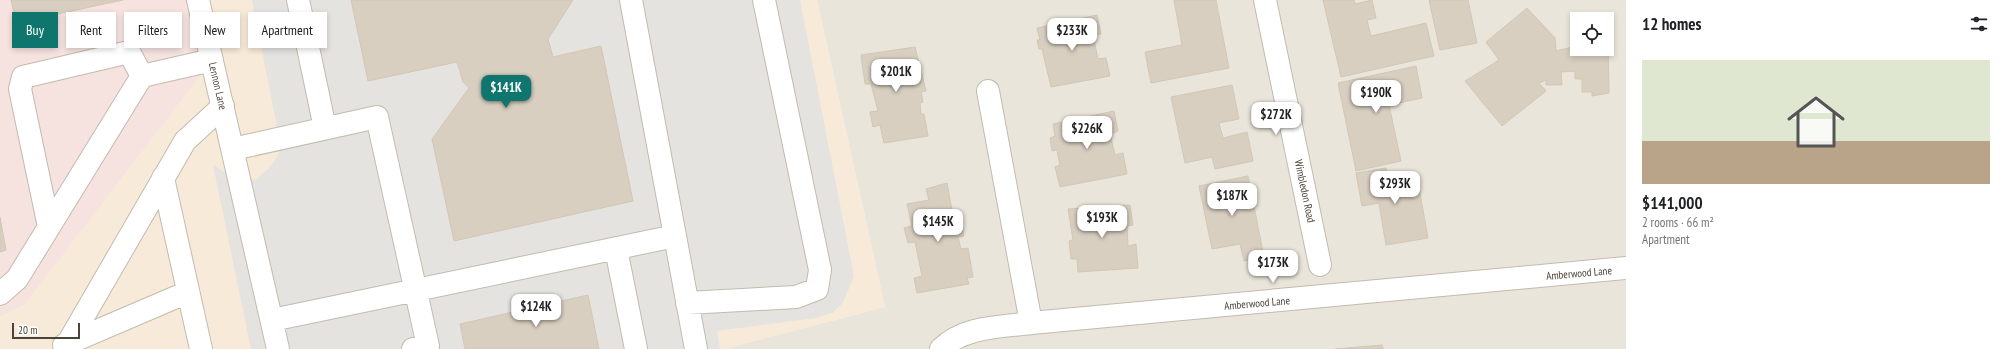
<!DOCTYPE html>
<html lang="en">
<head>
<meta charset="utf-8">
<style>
	:root { --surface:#fff; --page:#f6f6f6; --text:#202124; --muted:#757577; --accent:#0f766e }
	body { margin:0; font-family:"PT Sans Narrow",sans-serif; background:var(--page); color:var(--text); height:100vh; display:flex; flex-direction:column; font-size:15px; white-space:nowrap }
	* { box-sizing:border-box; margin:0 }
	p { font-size:13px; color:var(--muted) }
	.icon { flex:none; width:22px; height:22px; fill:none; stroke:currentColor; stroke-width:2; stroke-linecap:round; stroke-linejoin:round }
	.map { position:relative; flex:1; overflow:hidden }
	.side { display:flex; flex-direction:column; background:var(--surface); width:380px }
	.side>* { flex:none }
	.guide { position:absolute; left:12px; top:12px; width:380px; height:36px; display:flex; gap:8px }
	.tools { position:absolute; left:1570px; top:12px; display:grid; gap:8px }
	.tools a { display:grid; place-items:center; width:44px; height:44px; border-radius:0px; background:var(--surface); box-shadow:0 2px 6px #0003; font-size:20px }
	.scale { position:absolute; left:12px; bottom:10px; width:68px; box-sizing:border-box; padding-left:4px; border:2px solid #4b4439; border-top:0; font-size:11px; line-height:14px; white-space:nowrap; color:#4b4439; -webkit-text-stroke:3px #fff; paint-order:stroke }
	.price { position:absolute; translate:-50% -34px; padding:0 9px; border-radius:8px; background:#fff; color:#222; font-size:13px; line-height:26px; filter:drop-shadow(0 1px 2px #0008) }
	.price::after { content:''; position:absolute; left:50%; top:24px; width:12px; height:9px; margin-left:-6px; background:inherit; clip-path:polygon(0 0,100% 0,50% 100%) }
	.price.active { background:var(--accent); color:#fff }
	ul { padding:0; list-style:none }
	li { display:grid; align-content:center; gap:8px; height:212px; padding:0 16px }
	li span { display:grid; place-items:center; height:124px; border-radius:0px; color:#555 }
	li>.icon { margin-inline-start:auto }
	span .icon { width:72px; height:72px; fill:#fffc; stroke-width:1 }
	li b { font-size:17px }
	h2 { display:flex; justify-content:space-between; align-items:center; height:48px; padding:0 16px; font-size:17px }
	.tag { padding:0 14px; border-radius:0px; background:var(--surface); box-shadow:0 2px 6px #0003; font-size:14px; line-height:36px }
	.tag.active { background:var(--accent); color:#fff }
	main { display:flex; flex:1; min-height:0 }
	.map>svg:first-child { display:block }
	.residential { fill:#eae5da; fill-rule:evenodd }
	.commercial { fill:#f7ead8 }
	.medical { fill:#f6e3e0 }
	.parking { fill:#e5e3e0 }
	.building { fill:#d8cfc1; stroke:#d3c7b4 }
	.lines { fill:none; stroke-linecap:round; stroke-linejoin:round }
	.minor-casing { stroke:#c2bbae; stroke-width:24 }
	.minor { stroke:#fff; stroke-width:22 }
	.labels { text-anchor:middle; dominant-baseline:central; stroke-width:3; stroke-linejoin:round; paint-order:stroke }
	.street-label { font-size:11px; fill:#4b4439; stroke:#fff }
</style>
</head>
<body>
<main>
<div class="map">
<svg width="1626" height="349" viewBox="0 0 1626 349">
	<rect width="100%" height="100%" fill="#f6f3ec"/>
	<path class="residential" d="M817,0h809v349h-895v-2l154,-40zM1577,19h30v30h-30z"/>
	<path class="commercial" d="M198,0h619l68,307 -154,40v2h-731v-32l24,-12z"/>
	<path class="medical" d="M0,0h198l14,60 -188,245 -24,12z"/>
	<path class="parking" d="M252,0h548l54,276 -11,27 -11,10 -17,5 -98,13 3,18h-469l-38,-184 20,13 23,2 14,-13 9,-13 -1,-22z"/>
	<path class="building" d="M11,0h112l-107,23z
		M351,0h222l-25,39 5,18 48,-11 32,155 -179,40 -22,-102 37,-51 -6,-6 -6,-20 -89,19z
		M1174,0h42l13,68 -78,15 -6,-31 37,-7z
		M1323,0h31l1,4 17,-4 4,18 -9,2 4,16 55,-13 8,33 -93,21z
		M1429,0h39l9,43 -37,7z
		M1527,8l28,30 1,13 21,-5v3h30l1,-9 1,53 -17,3v-4h-10v-13h-7v-8l-14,1 1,13h-16v-5l-7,3 7,8 -44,35 -37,-45 34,-21 -13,-18z
		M1097,15l4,19 -8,1 5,24 8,-1 4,18 -59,11 -9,-38h-3l-2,-9h3l-3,-12z
		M915,47l11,44 -5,1 2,10 -3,1 1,11h3l4,22 -44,7 -4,-18 -7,2 -3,-15 8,-1 -7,-27h-6l-4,-29z
		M1416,66l6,32 -33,7 12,56 -45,10 -18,-88z
		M1232,85l7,34 -20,4 4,15 24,-6 6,29 -38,8 -3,-12 -27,6 -14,-66z
		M1114,111l4,20 -8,3 5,21 8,-2 4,21 -67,13 -5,-20 5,-2 -3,-15 -5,1 -2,-13 5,-2 -2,-12z
		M1386,168l2,14 29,-5 11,61 -42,7 -7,-42 -17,3 -6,-33z
		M1248,176l16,81 -20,4 -4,-17 -28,5 -13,-63z
		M947,183l8,44 7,-1 2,10 -6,1 3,12 7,-1 5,29 -6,1 2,6 -52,9 -3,-15 8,-2 -7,-34 -7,1 -4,-15 8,-2 -5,-22 22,-4 -3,-11z
		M1130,205l3,20 -6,1 1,20 8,-2 2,24 -60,4 -1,-13h-6l-2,-18 4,-1 -5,-31z
		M0,217l6,33 -6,2z
		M588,295l11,54h-134l-5,-25z
		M1382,345l1,4h-48z"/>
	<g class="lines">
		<defs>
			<path id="minor" d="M198,0l80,349
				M298,0l27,128
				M631,0l44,236
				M1265,0l55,265
				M988,91l43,232
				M233,149l144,-32 51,229 -15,3
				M163,178l38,171
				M49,227l-29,-138 3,-12 106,-25 13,24 70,-16
				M616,249l20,100
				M0,294l17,-15 125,-203
				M687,303l109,-6 21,-8 3,-19 -56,-270
				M272,320l403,-84 21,113
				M68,343l117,-202 38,-35
				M64,345l124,-53
				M941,349c23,-23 60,-22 90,-26l595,-55"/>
		</defs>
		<use href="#minor" class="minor-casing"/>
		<use href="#minor" class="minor"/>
	</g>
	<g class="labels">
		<g class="street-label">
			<text transform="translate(218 86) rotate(77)">Lennon Lane</text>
			<text transform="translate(1305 191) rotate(78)">Wimbledon Road</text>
			<text transform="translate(1579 273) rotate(-5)">Amberwood Lane</text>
			<text transform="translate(1257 303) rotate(-5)">Amberwood Lane</text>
		</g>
	</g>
</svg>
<div class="tools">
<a><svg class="icon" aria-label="locate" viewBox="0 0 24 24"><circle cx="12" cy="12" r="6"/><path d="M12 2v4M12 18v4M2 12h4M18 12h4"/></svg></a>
</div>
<div class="scale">20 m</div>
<b class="price" style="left:1072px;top:52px">$233K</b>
<b class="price" style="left:896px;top:93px">$201K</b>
<b class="price active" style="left:506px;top:109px">$141K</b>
<b class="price" style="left:1376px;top:114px">$190K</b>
<b class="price" style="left:1276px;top:136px">$272K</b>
<b class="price" style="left:1087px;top:150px">$226K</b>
<b class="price" style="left:1395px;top:205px">$293K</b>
<b class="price" style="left:1232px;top:217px">$187K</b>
<b class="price" style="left:1102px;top:239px">$193K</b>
<b class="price" style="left:938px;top:243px">$145K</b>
<b class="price" style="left:1273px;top:284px">$173K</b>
<b class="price" style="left:536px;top:328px">$124K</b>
<div class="guide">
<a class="tag active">Buy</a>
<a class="tag">Rent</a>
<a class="tag">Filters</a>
<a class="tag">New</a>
<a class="tag">Apartment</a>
</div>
</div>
<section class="side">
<h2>12 homes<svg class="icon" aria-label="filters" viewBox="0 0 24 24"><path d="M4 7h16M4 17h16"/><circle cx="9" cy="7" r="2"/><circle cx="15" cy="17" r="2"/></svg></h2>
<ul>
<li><span style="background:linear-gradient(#dfe7d0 65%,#b9a48a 0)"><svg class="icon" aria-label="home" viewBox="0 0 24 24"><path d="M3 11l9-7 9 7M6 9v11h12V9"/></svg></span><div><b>$141,000</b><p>2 rooms · 66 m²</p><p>Apartment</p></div></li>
</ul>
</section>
</main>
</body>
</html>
